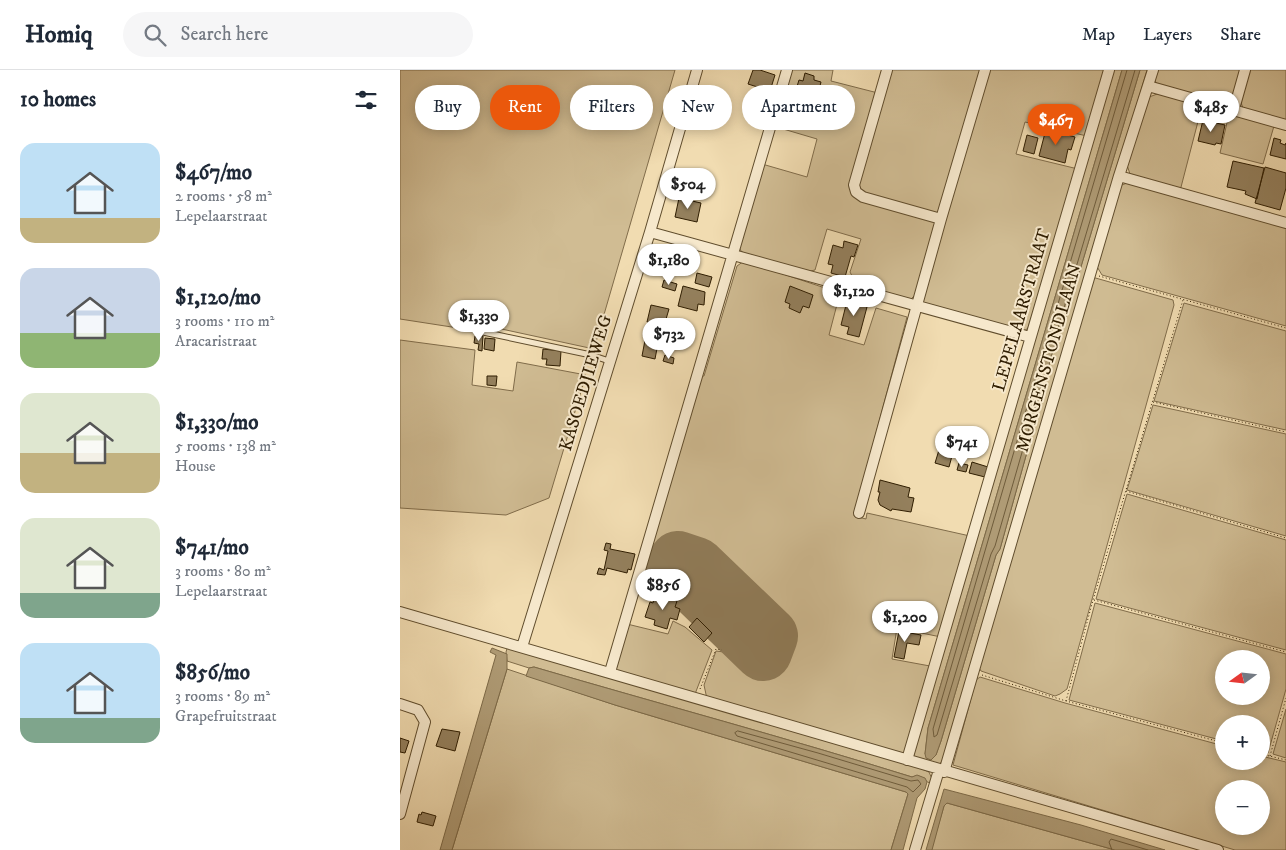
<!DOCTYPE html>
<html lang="en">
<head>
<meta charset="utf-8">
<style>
	:root { --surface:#fff; --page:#f6f6f7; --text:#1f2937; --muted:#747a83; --line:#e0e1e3; --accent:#ea580c }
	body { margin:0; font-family:"IM FELL DW Pica",serif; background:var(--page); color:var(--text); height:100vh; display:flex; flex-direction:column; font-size:19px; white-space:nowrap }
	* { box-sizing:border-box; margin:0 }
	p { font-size:16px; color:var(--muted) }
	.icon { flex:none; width:28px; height:28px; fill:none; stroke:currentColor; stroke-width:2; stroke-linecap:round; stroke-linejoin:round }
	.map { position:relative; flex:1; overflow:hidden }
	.side { display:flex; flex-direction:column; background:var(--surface); width:400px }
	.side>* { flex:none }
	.hud { position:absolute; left:15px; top:15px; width:475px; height:45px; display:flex; gap:10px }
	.needle { width:32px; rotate:255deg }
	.controls { position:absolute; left:815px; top:580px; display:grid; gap:10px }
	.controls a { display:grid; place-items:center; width:55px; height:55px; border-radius:50%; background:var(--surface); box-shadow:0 2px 12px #0003; font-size:25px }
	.price { position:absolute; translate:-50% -42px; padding:0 11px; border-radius:18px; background:#fff; color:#222; font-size:16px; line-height:32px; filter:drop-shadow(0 1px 2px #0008) }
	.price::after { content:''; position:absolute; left:50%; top:30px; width:15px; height:11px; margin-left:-8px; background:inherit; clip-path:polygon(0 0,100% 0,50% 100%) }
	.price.active { background:var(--accent); color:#fff }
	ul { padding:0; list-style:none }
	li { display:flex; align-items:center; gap:15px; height:125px; padding:0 20px }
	li span { display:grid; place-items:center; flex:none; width:140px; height:100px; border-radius:15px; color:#555 }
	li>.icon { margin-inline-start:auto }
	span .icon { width:60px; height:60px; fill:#fffc; stroke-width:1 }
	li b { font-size:21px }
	h2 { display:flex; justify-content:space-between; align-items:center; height:60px; padding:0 20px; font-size:21px }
	.pill { padding:0 18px; border-radius:22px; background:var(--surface); box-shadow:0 2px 12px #0003; font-size:18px; line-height:45px }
	.pill.active { background:var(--accent); color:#fff }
	header { display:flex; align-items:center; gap:30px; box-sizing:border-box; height:70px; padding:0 25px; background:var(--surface); border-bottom:1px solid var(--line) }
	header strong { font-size:24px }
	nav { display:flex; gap:28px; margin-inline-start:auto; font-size:18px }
	.search { width:350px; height:45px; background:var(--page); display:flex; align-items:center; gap:12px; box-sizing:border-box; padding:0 18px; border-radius:28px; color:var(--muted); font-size:19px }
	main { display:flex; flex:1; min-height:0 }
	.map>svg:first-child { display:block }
	.green { fill:#d0bc93; stroke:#806c4a; fill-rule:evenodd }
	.water { fill:#af9b75; stroke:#7c6947 }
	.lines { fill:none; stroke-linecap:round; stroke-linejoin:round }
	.shore { stroke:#6f5c3b; stroke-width:1 }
	.runway { stroke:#907c59; stroke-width:58 }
	.building { fill:#94805d; stroke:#2f1d01 }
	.lane-casing { stroke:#604d2d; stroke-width:7 }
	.street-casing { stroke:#604d2d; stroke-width:12 }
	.path { stroke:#2f1d01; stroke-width:1; stroke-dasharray:1 2.5; stroke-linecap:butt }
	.lane { stroke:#f6e8cc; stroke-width:5 }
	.street { stroke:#f6e8cc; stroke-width:10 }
	.labels { text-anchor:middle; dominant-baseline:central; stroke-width:4; stroke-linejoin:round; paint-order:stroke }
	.street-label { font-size:18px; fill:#2f1d01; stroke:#f6e8cc }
</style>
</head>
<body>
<header>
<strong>Homiq</strong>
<div class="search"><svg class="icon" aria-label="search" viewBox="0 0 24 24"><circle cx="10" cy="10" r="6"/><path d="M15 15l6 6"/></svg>Search here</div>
<nav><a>Map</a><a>Layers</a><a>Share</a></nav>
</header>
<main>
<section class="side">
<h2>10 homes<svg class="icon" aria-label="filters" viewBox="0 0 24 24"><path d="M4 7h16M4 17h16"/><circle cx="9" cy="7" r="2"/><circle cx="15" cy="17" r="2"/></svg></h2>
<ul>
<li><span style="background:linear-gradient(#bfe0f5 75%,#c2b280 0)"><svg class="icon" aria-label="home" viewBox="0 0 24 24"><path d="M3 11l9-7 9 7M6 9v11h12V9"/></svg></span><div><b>$467/mo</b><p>2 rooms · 58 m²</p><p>Lepelaarstraat</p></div></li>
<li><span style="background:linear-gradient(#c9d6e8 65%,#8fb573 0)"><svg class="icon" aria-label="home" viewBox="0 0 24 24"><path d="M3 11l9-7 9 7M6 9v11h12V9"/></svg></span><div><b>$1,120/mo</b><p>3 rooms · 110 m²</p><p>Aracaristraat</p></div></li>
<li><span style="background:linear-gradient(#dfe7d0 60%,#c2b280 0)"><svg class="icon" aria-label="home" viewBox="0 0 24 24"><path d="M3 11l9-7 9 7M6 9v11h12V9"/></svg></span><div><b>$1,330/mo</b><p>5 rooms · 138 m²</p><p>House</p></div></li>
<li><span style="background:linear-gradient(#dfe7d0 75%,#7fa58c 0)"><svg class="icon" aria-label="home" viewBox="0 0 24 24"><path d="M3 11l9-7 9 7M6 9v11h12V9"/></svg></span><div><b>$741/mo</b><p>3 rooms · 80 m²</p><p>Lepelaarstraat</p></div></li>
<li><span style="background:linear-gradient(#bfe0f5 75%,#7fa58c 0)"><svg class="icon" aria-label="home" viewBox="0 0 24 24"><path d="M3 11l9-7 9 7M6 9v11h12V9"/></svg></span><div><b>$856/mo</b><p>3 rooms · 89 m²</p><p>Grapefruitstraat</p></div></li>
</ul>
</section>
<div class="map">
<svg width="886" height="780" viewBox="0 0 886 780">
	<rect width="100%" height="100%" fill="#f1dcb1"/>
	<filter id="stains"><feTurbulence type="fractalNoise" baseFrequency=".004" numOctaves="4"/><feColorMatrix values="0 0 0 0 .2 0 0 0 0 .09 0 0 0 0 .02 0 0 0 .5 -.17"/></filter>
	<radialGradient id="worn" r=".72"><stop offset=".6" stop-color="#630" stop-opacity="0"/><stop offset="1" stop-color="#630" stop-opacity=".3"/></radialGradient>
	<path class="green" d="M0,0h275l-81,279 -111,-24 -12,5 -71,-11z
		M389,0h44l-2,11 47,12 -28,93 4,11 5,3 79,21 -22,73 -6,6 -54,-16 -6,-12 11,-33 -34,-10 -12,41 -9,2 -59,-17 -6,-4 -3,-6 24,-81 45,13 10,-38 -44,-13z
		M490,0h92l-44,146 -74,-20 -7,-11z
		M588,0h118l-19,66 -62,-14 -9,32 62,15 -50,159 -5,4 -100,-29 -1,-6z
		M712,0h10l-194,658 -3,26 6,5 5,-4 5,-14 55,-186 4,-6 44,-158c4,-21 7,-43 18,-61l78,-260h7l-204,691 -4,3 -25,-7 -1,-4z
		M756,0h85l-8,29 -7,5 -68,-18 -4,-7z
		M849,0h37v52l-43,-14 -3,-8z
		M760,23l42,13 -22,85 -50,-17 -3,-9 22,-68z
		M829,44l45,12 -11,38 -43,-11z
		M730,112l156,45v99l-184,-51 -6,-10 23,-79z
		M344,191l96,32 -11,42 35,10 12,-37 31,9 -53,199 12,3 1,-6 103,23 -29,101 -44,-9 -5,31 38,7 -24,87 -5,2 -194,-56 -3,-14 12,-34 8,1 12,-23 27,27 8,-21 -75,-71 -20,-6 -4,9 17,16 -8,18 -42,-16 61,-209h4l33,-110z
		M692,207l81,23 1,5 -107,384 -7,5 -5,2 -74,-25 -3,-5z
		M784,233l102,28v99l-132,-29z
		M0,270l75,10 -3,35 41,6 4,-29 69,13 -37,123 -43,17 -106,-7z
		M753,335l133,29v102l-159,-46z
		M727,424l159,46v110l-190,-51z
		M695,533l191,51v35l-18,64 -7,-1v-28h-37v17l-155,-41zM824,589h37v37h-37z
		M273,551l12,6 27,23 -17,44 -82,-24 14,-46 41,10z
		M108,575l409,122 12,5 3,7 -2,4c-7,-2 -7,-10 -18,-6 -125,-39 -252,-73 -378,-110l-5,1 -22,-7 -1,-9z
		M107,599l108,36 291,87 2,2 -17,56h-439z
		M580,607l85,26 159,43v15h37v-5l25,6v88h-51l-282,-85 23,-85zM824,719h37v37h-37z
		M886,639v49l-13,-4z
		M547,733l168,47h-184l13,-44z"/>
	<path class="water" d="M722,0h18l-78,260c-11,18 -14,40 -18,61l-44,158 -4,6 -55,186 -5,14 -5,5 -5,-2 -1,-4 3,-26z
		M92,578l15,6v15l-55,181h-12l56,-195 -6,-3z
		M134,597c126,37 253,71 378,110l5,-2 8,3 2,4 -2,7 -8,9 -14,52h-12l17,-56 -2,-2 -291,-87 -89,-29 3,-8z
		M544,719l137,36 84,25h-50l-168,-47 -3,3 -12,44h-6z"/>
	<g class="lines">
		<path class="shore" d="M727,0l-77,261 2,3 6,-6 77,-258
			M641,301l1,3 -2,16 -45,156 -4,8 -54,181 -3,2 -1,-8 101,-346 4,-11z
			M338,661l80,22 93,28 7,-1 3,4 -8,8 -6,-5 -170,-51 -2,-3z
			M712,780l-3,-8 2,-3 37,11"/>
		<path class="runway" d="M278,490l18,6 73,70 -6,16 -88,-85z"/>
	</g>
	<path class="building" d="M353,0h7l15,5 -5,16 -22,-7z
		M405,3l9,3v4l7,2 -4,15 -22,-4 4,-13 4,1z
		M803,50l22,5 -4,19 -5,-1 -1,2 -17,-4z
		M646,59l29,8 -4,13 -3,-1 -3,14 -26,-7z
		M627,65l11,3 -4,16 -11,-3z
		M874,68l7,2 -1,3 5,2 1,-2v16l-16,-4z
		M833,91l31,7 -7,31 -12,-5 1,-3 -19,-4z
		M865,97l21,6v15l-6,22 -25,-7z
		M279,128l22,5 -4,19 -22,-5z
		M444,171l14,4 -4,12 -3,-1 -6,21 -14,-4 2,-8 -5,-1 5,-19 10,3z
		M297,203l15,4 -3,10 -14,-4z
		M264,210l13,4 -2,7 -13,-4z
		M283,216l22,6 -1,13 -6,-1 -1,7 -19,-5z
		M390,216l23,9 -4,13 -6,-2 -3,7 -11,-5 1,-4 -5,-2z
		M448,227l10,3 -1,4 10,3 -8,30 -12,-3 2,-7 -8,-2z
		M251,235l18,4 -5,17 -17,-4z
		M269,250l5,2 -4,14 -11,-3 2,-7 7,1z
		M246,265l13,3 -4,21 -13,-3z
		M75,266h8l-1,15 -4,-1 1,-6 -5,-1z
		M85,268l10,1 -1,12 -10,-2z
		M143,279l18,2 -1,15 -14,-1 1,-6h-5z
		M265,285l9,3 -1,6 -10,-3z
		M87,306h10l-1,10 -9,-1z
		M543,367l7,2 -2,10 -5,-2 -2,6 11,3 -3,11 -14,-4z
		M572,392l16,5 -3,10 -16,-4z
		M559,393l9,2 -2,7 -9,-2z
		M480,410l30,8 -2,9 6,1 -3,14 -19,-3 -1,2 -11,-6 -2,-5 2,-8h-2z
		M206,473l5,1 -1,5 25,5 -4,16 -3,-1 -1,4 -20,-5 -2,7 -8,-1 2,-6 5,2 4,-19 -4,-1z
		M255,524l22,7 -2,6 5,2 -3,11 -7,-2 -3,11 -13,-4 1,-5 -10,-3 5,-15 3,1z
		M297,548l15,15 -8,9 -15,-15z
		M499,561l22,4 -2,10 -12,-2 -3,16 -10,-2z
		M42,659l18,3 -5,19 -19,-5z
		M0,668l9,3 -4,12 -5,-1z
		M22,742l14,4 -3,10 -16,-4 2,-8 2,1z"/>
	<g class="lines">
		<defs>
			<path id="lane" d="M83,262l108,23 18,6"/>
			<path id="street" d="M487,0l-33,115 2,7 7,5 78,22
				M748,16l138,39
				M834,39l11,-39
				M719,106l167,47
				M250,162l380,105
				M459,443l82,-294 44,-149
				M0,542l818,238
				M122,577l128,-415 47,-162
				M210,602l177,-602
				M0,634l18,6 7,12 -25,92
				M507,690l202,-690
				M544,702l175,-596 34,-106
				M515,780l24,-80"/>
		</defs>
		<use href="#lane" class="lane-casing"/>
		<use href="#street" class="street-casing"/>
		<path class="path" d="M699,206l187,52
			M753,332l133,30
			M726,421l160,47
			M694,530l192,52
			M582,605l84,26 158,42
			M300,619l16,-40 6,1
			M666,631l27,-101 90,-300
			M861,684l25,6
			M870,686l16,-58"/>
		<use href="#lane" class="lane"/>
		<use href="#street" class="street"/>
	</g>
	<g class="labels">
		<g class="street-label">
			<text transform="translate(622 240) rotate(-74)">LEPELAARSTRAAT</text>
			<text transform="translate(649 288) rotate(-74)">MORGENSTONDLAAN</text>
			<text transform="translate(186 313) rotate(-73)">KASOEDJIEWEG</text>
		</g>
	</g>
	<rect width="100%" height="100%" filter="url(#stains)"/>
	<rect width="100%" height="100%" fill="url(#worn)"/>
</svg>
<div class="controls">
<a><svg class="needle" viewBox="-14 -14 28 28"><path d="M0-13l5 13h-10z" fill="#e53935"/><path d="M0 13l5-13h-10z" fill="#747a83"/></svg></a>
<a>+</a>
<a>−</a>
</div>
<b class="price" style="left:811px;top:63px">$485</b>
<b class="price active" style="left:656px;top:76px">$467</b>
<b class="price" style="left:288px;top:140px">$504</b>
<b class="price" style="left:269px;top:216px">$1,180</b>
<b class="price" style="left:454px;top:247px">$1,120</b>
<b class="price" style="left:79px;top:272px">$1,330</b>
<b class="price" style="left:269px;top:290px">$732</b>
<b class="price" style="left:562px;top:398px">$741</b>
<b class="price" style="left:263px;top:541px">$856</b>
<b class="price" style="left:505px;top:573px">$1,200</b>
<div class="hud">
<a class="pill">Buy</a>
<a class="pill active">Rent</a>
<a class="pill">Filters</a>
<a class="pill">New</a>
<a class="pill">Apartment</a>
</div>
</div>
</main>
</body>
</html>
